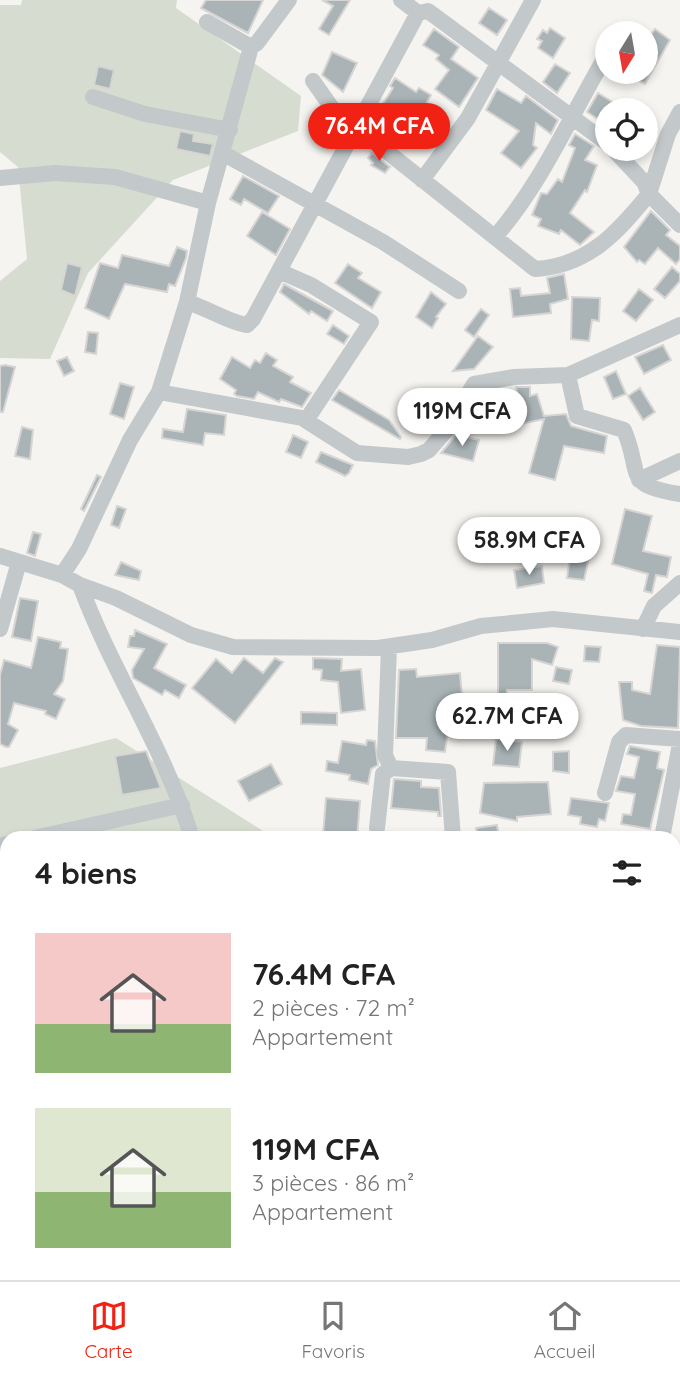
<!DOCTYPE html>
<html lang="fr">
<head>
<meta charset="utf-8">
<style>
	:root { --surface:#fff; --page:#f6f6f6; --text:#222; --muted:#767676; --line:#e0e0e0; --accent:#f12214 }
	body { margin:0; font-family:Quicksand,sans-serif; background:var(--page); color:var(--text); height:100vh; display:flex; flex-direction:column; font-size:26px; white-space:nowrap }
	* { box-sizing:border-box; margin:0 }
	p { font-size:23px; color:var(--muted) }
	.icon { flex:none; width:38px; height:38px; fill:none; stroke:currentColor; stroke-width:2; stroke-linecap:round; stroke-linejoin:round }
	.map { position:relative; flex:1; overflow:hidden }
	.details { position:absolute; left:0px; top:831px; width:681px; height:450px; display:flex; flex-direction:column; background:var(--surface); border-radius:21px 21px 0 0; box-shadow:0 4px 10px #0003 }
	.details>* { flex:none }
	.needle { width:46px; rotate:191deg }
	.buttons { position:absolute; left:595px; top:21px; display:grid; gap:14px }
	.buttons a { display:grid; place-items:center; width:63px; height:63px; border-radius:50%; background:var(--surface); box-shadow:0 4px 10px #0003; font-size:35px }
	.price { position:absolute; translate:-50% -60px; padding:0 16px; border-radius:24px; background:#fff; color:#222; font-size:23px; line-height:46px; filter:drop-shadow(0 2px 4px #0008) }
	.price::after { content:''; position:absolute; left:50%; top:42px; width:21px; height:16px; margin-left:-10px; background:inherit; clip-path:polygon(0 0,100% 0,50% 100%) }
	.price.current { background:var(--accent); color:#fff }
	ul { padding:0; list-style:none }
	li { display:flex; align-items:center; gap:21px; height:175px; padding:0 35px }
	li span { display:grid; place-items:center; flex:none; width:196px; height:140px; border-radius:0px; color:#555 }
	li>.icon { margin-inline-start:auto }
	span .icon { width:84px; height:84px; fill:#fffc; stroke-width:1 }
	li b { font-size:30px }
	h2 { display:flex; justify-content:space-between; align-items:center; height:84px; padding:0 35px; font-size:30px }
	.dock { display:flex; justify-content:space-around; align-items:center; height:98px; border-top:2px solid var(--line); background:var(--surface); font-size:19px; color:var(--muted) }
	.dock a { display:grid; justify-items:center; gap:4px }
	.dock .current { color:var(--accent) }
	.map>svg:first-child { display:block }
	.green { fill:#d7dcd0 }
	.building { fill:#aab4b7; stroke:#d6d5d3; stroke-width:2 }
	.lines { fill:none; stroke-linecap:round; stroke-linejoin:round }
	.minor { stroke:#c3c8ca; stroke-width:16 }
</style>
</head>
<body>
<div class="map">
<svg width="680" height="1280" viewBox="0 0 680 1280">
	<rect width="100%" height="100%" fill="#f5f4f0"/>
	<path class="green" d="M22,0h155l-1,8 125,88 -3,35 -125,49 -85,93 -38,86 -50,-1v-77l27,-22 -9,-92 -18,-15v-147h21z
		M116,738l158,100h-267v317l-7,-15v-372z
		M36,1274h80l-4,6h-74z"/>
	<path class="building" d="M206,0h57l-15,33 -47,-25z
		M322,0h28l-21,35 -10,-6 14,-23z
		M489,8l18,12 -10,15 -18,-12z
		M550,28l15,10 -12,20 -15,-10 4,-7 -5,-2 6,-9 4,3z
		M434,29l25,18 -8,12 27,19 -19,29 -24,-18 14,-19 -13,-11 3,-4 -16,-10z
		M655,29l15,11 -25,44 -24,-12h25v-31z
		M332,52l25,11 -14,29 -21,-17z
		M555,64l15,9 -13,20 -14,-11z
		M98,66l16,4 -4,19 -16,-4z
		M395,78l21,14 3,-4 12,7 -17,29 -15,-9 -12,15 -14,-11 20,-31 -3,-2z
		M497,89l24,14 5,-7 32,24 -7,14 -15,-11 -3,22 4,3 -16,20 -20,-15 18,-22 -33,-21z
		M598,93l18,11 -4,6h-5v15l-20,-13z
		M180,131l14,3 -1,7 20,3 -3,12 -34,-7z
		M575,134l19,12 -9,14 12,5 -10,27 -2,-2 -15,23 24,19 -14,13 -19,-15 -2,4 -21,-8 3,-7 -9,-4 9,-22 6,1 11,-15 4,3 13,-34 -6,-3z
		M372,153l18,14 -5,6 -14,-8 2,-2 -5,-5z
		M243,176l36,20 -11,17 -24,-14 -3,6 -11,-6z
		M651,211l19,19 -4,5 14,11v13l-4,5 -18,-16 -13,16 -6,-4 -2,2 -13,-15z
		M262,212l28,17 -14,26 -29,-19z
		M177,247l10,4 -1,7 -11,28 -6,-2 -2,8 -42,-8 -16,35 -24,-11 15,-45 18,5 4,-13 47,11z
		M67,263l15,4 -7,29 -14,-6z
		M348,264l14,9 -4,5 23,14 -9,16 -37,-25z
		M672,267l8,7v7l-15,17 -11,-9z
		M564,274l4,25 -18,5 1,9 -38,4 -3,-28 10,-1 1,8 29,-3 -3,-15z
		M284,284l49,27 -6,10 -16,-10 -2,3 -29,-22z
		M639,289l14,11 -17,21 -13,-10z
		M431,292l15,12 -10,13 2,1 -6,10 -16,-11z
		M572,297l28,1 -1,23 -7,-1 -3,21 -18,-2z
		M481,309l8,6 -15,22 -9,-7z
		M333,325l16,11 -5,8 -17,-10z
		M88,332l10,1 -2,21 -11,-2z
		M478,336l15,11 -19,22 -21,2z
		M663,345l8,15 -27,14 -9,-17z
		M266,353l11,7 -4,6 20,11 -3,5 21,11 -9,14 -21,-8 -2,3 -21,-10 -4,7 -17,-3 -3,-2 2,-4 -16,-11 12,-22 18,11 5,-8 5,3z
		M67,357l7,14 -10,5 -7,-15z
		M5,365l10,2 -12,45h-3v-46z
		M616,371l10,23 -13,5 -9,-22z
		M120,383l14,4 -10,32 -14,-5z
		M516,387h14v9l7,-2 7,22 22,-2 5,12 36,10 -3,17 -40,-7 -9,34 -26,-7 15,-54 -51,11 -4,-19 31,-6z
		M640,388l15,24 -12,8 -15,-24z
		M339,390l50,30 12,17 -1,2 -68,-39z
		M187,409l39,6 -2,20 -19,-2 -2,12 -41,-7 1,-9 20,3z
		M22,427l11,3 -3,29 -15,-3z
		M293,435l15,7 -7,16 -15,-6z
		M456,435l23,5 -6,21 -32,-8z
		M321,452l32,13 -4,8 -4,3 -29,-14z
		M97,475l4,2 -17,34 -3,-2z
		M117,506l9,3 -7,19 -8,-3z
		M625,509l27,7 -9,35 28,6 -4,20 -11,-2 -4,18 -8,-2 4,-17 -36,-10z
		M33,532l8,2 -6,22 -8,-3z
		M560,538l32,6 -8,36 -17,-2 3,-21 -13,-3z
		M121,562l20,9 -2,9 -24,-5z
		M542,566l2,17 -27,5 -3,-18z
		M20,598l18,3 -7,40 -19,-4z
		M135,630l32,14 -13,24 32,17 -7,13 -14,-8 -3,5 -29,-17 -1,-8 12,-21 -16,-2 2,-11h4z
		M38,637l23,5 -1,6 8,1 -5,32 -9,13 11,5 -9,20 -11,-5 1,-3 -32,-8 -6,21 10,6 -9,17h-3l-6,-3v-69l4,-15 27,8z
		M498,643h49l11,4 -6,18 -20,-6v31h-25l-2,18 -10,-1 3,-14z
		M657,645l23,2 -2,81 -37,-2 -18,-6 -4,-38h13v8l18,4z
		M585,646l16,1 -2,15 -15,-1z
		M244,658l19,15 12,-15 8,4 -48,61 -43,-35 24,-29 16,14z
		M313,658l29,1 -1,12 20,-2 4,41 -24,3 -3,-31 -17,-2 1,-10 -9,-1z
		M556,667l16,3 -3,14 -16,-3z
		M416,669l1,8 43,-4 5,56 -17,2 -3,21 -19,-2 1,-12h-31l3,-68z
		M301,712l36,1v12l-36,-1z
		M496,739l26,3 -3,25 -26,-2z
		M367,740l8,1 3,24 -7,4 -3,15 -19,-4 1,-5 -24,-4 1,-10 11,2 4,-22 24,4z
		M630,746l30,6 -3,16 7,2 -14,59 -29,-5 2,-10 8,1 4,-21 -19,-3 5,-15 13,2 5,-21 -12,-3z
		M146,751l15,37 -39,7 -7,-39z
		M569,751v22l-16,-2v-19z
		M271,764l11,20 -33,17 -11,-20z
		M394,779l27,2v6l18,1 2,28h-3v-4l-47,-4z
		M548,782l3,32 -34,3v4l-37,-8 4,-30z
		M326,798l34,3 -3,37 -34,-3z
		M571,798l38,5 -4,18 -6,-2 -2,8 -17,-3 1,-7 -13,-2z
		M497,825l2,13h-21l-2,-10z"/>
	<g class="lines">
		<path class="minor" d="M401,0l17,13 10,-2 179,132
			M207,22l44,25
			M627,33l2,-1
			M313,81l19,27 203,161c53,-3 82,-36 114,-75l31,31
			M93,97l52,17 85,16
			M613,149l31,33 5,12 19,-60 12,-22
			M224,154l159,88 76,49
			M0,178l55,-5 60,4 93,26
			M422,180l46,-62 65,-118
			M495,237c47,-54 76,-122 112,-183
			M187,302c18,5 45,22 60,23l6,-6 165,-306
			M568,375l112,-50
			M159,392l143,26 7,-2 62,-94 -60,-37 -32,-14
			M302,418l55,35 51,4 13,-3 8,-4 19,-22 26,-44 40,-7 54,-2 9,41 47,14c19,45 -2,55 56,64
			M639,480l41,-19
			M0,556l62,19 18,10c32,87 85,164 112,253
			M62,575l17,-26 51,-109 29,-48 28,-90 21,-99 43,-156 6,-4 32,-43
			M80,585l36,13 75,37 42,12 145,1 54,-8 49,-14 72,-7 127,13
			M0,629l19,-67
			M643,629l11,-23 26,-23
			M389,647l-4,108 6,13
			M605,793l14,-51 7,-7 54,4
			M377,828l6,-54 8,-6 57,4 5,66
			M34,838l148,-33
			M662,838l18,-94
			M0,846l7,-2
			M674,900h6
			M674,1040l6,32
			M303,1274l3,6
			M258,1280l1,-6"/>
	</g>
</svg>
<div class="buttons">
<a><svg class="needle" viewBox="-14 -14 28 28"><path d="M0-13l5 13h-10z" fill="#e53935"/><path d="M0 13l5-13h-10z" fill="#767676"/></svg></a>
<a><svg class="icon" aria-label="locate" viewBox="0 0 24 24"><circle cx="12" cy="12" r="6"/><path d="M12 2v4M12 18v4M2 12h4M18 12h4"/></svg></a>
</div>
<b class="price current" style="left:379px;top:163px">76.4M CFA</b>
<b class="price" style="left:462px;top:448px">119M CFA</b>
<b class="price" style="left:529px;top:577px">58.9M CFA</b>
<b class="price" style="left:507px;top:753px">62.7M CFA</b>
<section class="details">
<h2>4 biens<svg class="icon" aria-label="filters" viewBox="0 0 24 24"><path d="M4 7h16M4 17h16"/><circle cx="9" cy="7" r="2"/><circle cx="15" cy="17" r="2"/></svg></h2>
<ul>
<li><span style="background:linear-gradient(#f6c9c9 65%,#8fb573 0)"><svg class="icon" aria-label="home" viewBox="0 0 24 24"><path d="M3 11l9-7 9 7M6 9v11h12V9"/></svg></span><div><b>76.4M CFA</b><p>2 pièces · 72 m²</p><p>Appartement</p></div></li>
<li><span style="background:linear-gradient(#dfe7d0 60%,#8fb573 0)"><svg class="icon" aria-label="home" viewBox="0 0 24 24"><path d="M3 11l9-7 9 7M6 9v11h12V9"/></svg></span><div><b>119M CFA</b><p>3 pièces · 86 m²</p><p>Appartement</p></div></li>
</ul>
</section>
</div>
<nav class="dock">
<a class="current"><svg class="icon" aria-label="map" viewBox="0 0 24 24"><path d="M3 6l6-2 6 2 6-2v14l-6 2-6-2-6 2zM9 4v14M15 6v14"/></svg>Carte</a>
<a><svg class="icon" aria-label="saved" viewBox="0 0 24 24"><path d="M7 4h10v16l-5-4-5 4z"/></svg>Favoris</a>
<a><svg class="icon" aria-label="home" viewBox="0 0 24 24"><path d="M3 11l9-7 9 7M6 9v11h12V9"/></svg>Accueil</a>
</nav>
</body>
</html>
